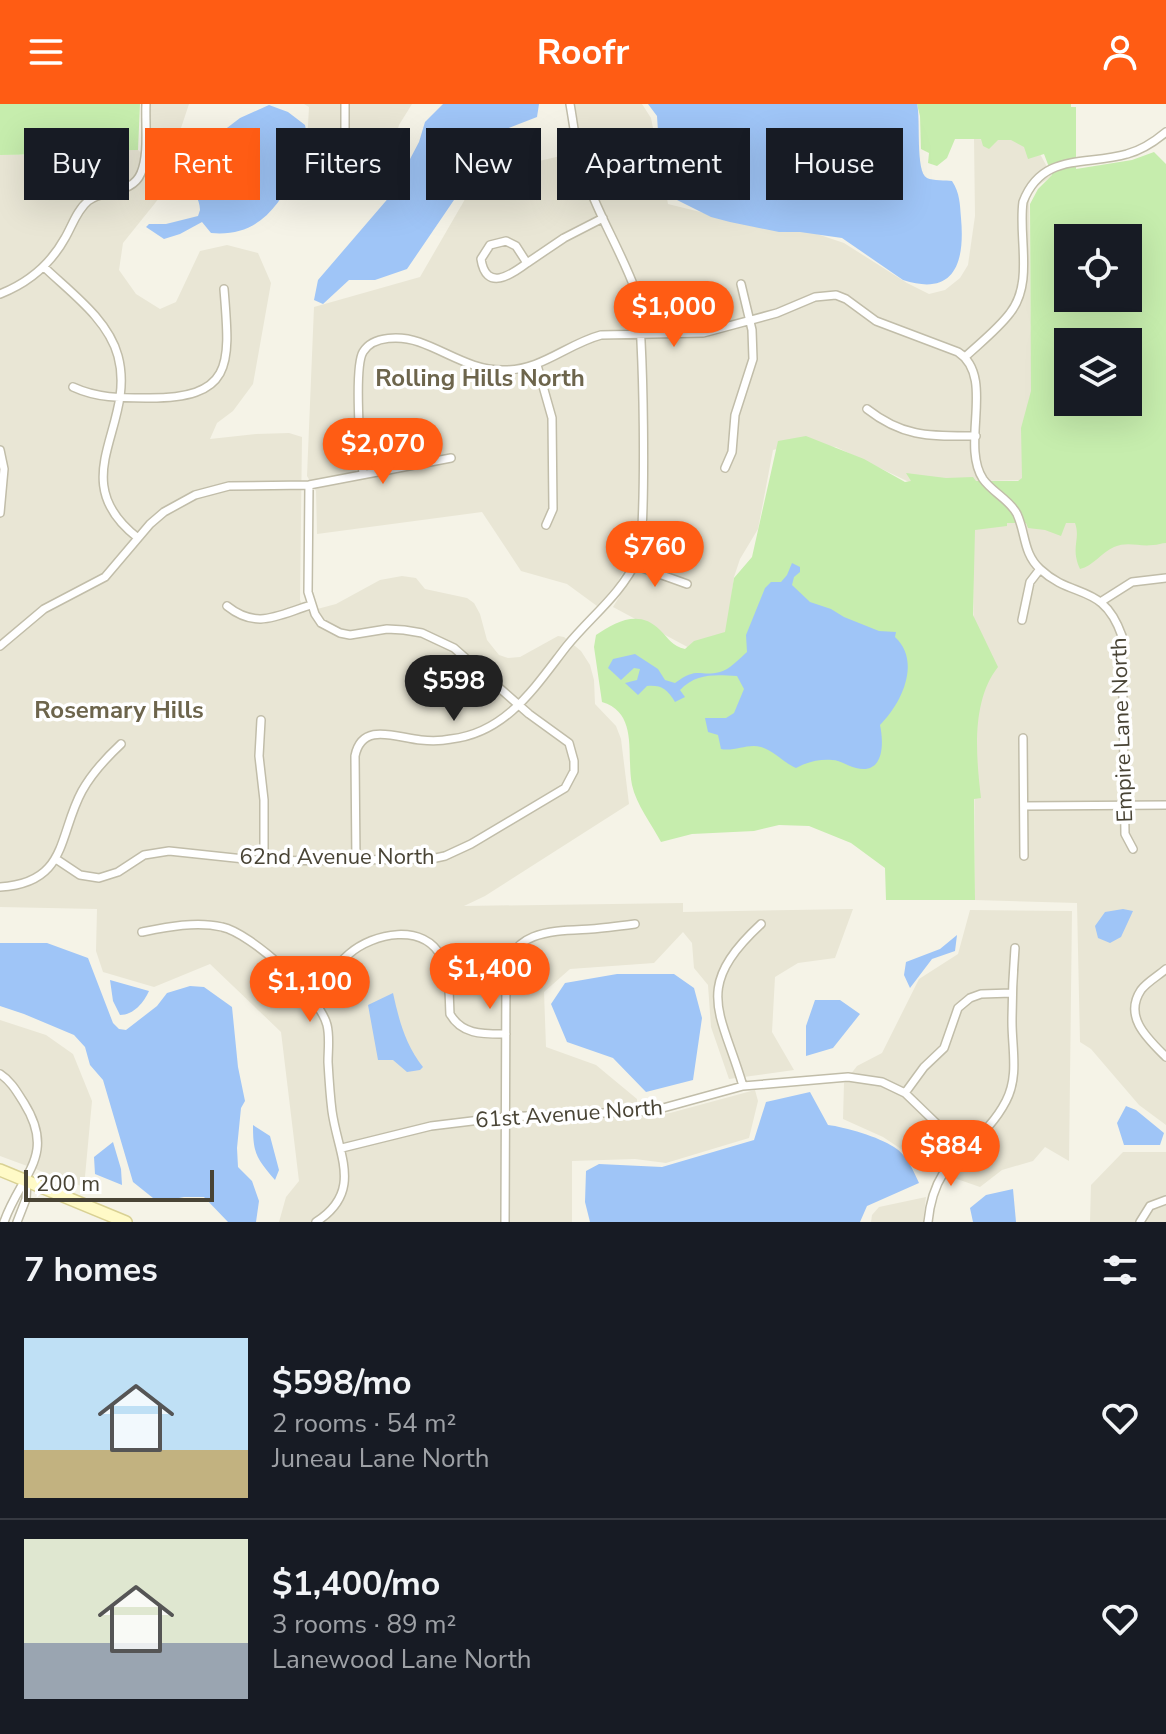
<!DOCTYPE html>
<html lang="en">
<head>
<meta charset="utf-8">
<style>
	:root { --surface:#171b24; --page:#20242c; --text:#f1f3f6; --muted:#9ea1a6; --line:#363941; --accent:#ff5c14 }
	body { margin:0; font-family:"Nunito Sans",sans-serif; background:var(--page); color:var(--text); height:100vh; display:flex; flex-direction:column; font-size:30px; white-space:nowrap }
	* { box-sizing:border-box; margin:0 }
	p { font-size:26px; color:var(--muted) }
	.icon { flex:none; width:44px; height:44px; fill:none; stroke:currentColor; stroke-width:2; stroke-linecap:round; stroke-linejoin:round }
	.map { position:relative; height:1118px; overflow:hidden }
	.side { display:flex; flex-direction:column; background:var(--surface); flex:1 }
	.side>* { flex:none }
	.hud { position:absolute; left:24px; top:24px; width:1118px; height:72px; display:flex; gap:16px }
	.tools { position:absolute; left:1054px; top:120px; display:grid; gap:16px }
	.tools a { display:grid; place-items:center; width:88px; height:88px; border-radius:0px; background:var(--surface); box-shadow:0 8px 32px #0002; font-size:40px }
	.scale { position:absolute; left:24px; bottom:20px; width:190px; box-sizing:border-box; padding-left:8px; border:4px solid #494435; border-top:0; font-size:22px; line-height:28px; white-space:nowrap; color:#494435; -webkit-text-stroke:6px #fff; paint-order:stroke }
	.price { position:absolute; translate:-50% -68px; padding:0 18px; border-radius:28px; background:var(--accent); color:#fff; font-size:26px; line-height:52px; filter:drop-shadow(0 2px 4px #0008) }
	.price::after { content:''; position:absolute; left:50%; top:48px; width:24px; height:18px; margin-left:-12px; background:inherit; clip-path:polygon(0 0,100% 0,50% 100%) }
	.price.current { background:#222; color:#fff }
	ul { padding:0; list-style:none }
	li { display:flex; align-items:center; gap:24px; height:200px; padding:0 24px }
	li+li { border-top:2px solid var(--line) }
	li span { display:grid; place-items:center; flex:none; width:224px; height:160px; border-radius:0px; color:#555 }
	li>.icon { margin-inline-start:auto }
	span .icon { width:96px; height:96px; fill:#fffc; stroke-width:1 }
	li b { font-size:34px }
	h2 { display:flex; justify-content:space-between; align-items:center; height:96px; padding:0 24px; font-size:34px }
	.chip { padding:0 28px; border-radius:0px; background:var(--surface); box-shadow:0 8px 32px #0002; font-size:28px; line-height:72px }
	.chip.current { background:var(--accent); color:#fff }
	header { display:flex; justify-content:space-between; align-items:center; height:104px; padding:0 24px; background:var(--accent); color:#fff; font-size:36px; font-weight:700 }
	.map>svg:first-child { display:block }
	.residential { fill:#e9e6d5 }
	.green { fill:#c6edad; fill-rule:evenodd }
	.water { fill:#9fc5f7 }
	.lines { fill:none; stroke-linecap:round; stroke-linejoin:round }
	.street-casing { stroke:#c1bda9; stroke-width:10 }
	.secondary-casing { stroke:#d9d193; stroke-width:14 }
	.street { stroke:#fff; stroke-width:7 }
	.secondary { stroke:#fffac7; stroke-width:11 }
	.labels { text-anchor:middle; dominant-baseline:central; stroke-width:7; stroke-linejoin:round; paint-order:stroke }
	.street-label { font-size:22px; fill:#494435; stroke:#fff }
	.neighbourhood-label { font-size:24px; font-weight:bold; fill:#6d654c; stroke:#fff }
</style>
</head>
<body>
<header><svg class="icon" aria-label="menu" viewBox="0 0 24 24"><path d="M4 6h16M4 12h16M4 18h16"/></svg>Roofr<svg class="icon" aria-label="person" viewBox="0 0 24 24"><circle cx="12" cy="8" r="4"/><path d="M4 21q1-7 8-7t8 7"/></svg></header>
<div class="map">
<svg width="1166" height="1118" viewBox="0 0 1166 1118">
	<rect width="100%" height="100%" fill="#f5f3e7"/>
	<path class="residential" d="M150,0h39l-9,27 -11,12h-20z
		M304,0h108l-13,21 -6,22 -20,26 -17,9 -44,-7 -6,-13 3,-55z
		M575,0h67l9,14 17,86 73,18 55,5 48,16 63,40 22,11 16,-4 15,-12 8,-13 7,-49 -1,-77 50,1 10,3 18,33 -23,16 4,288 -124,2 -73,-35 -38,-3 -25,6 -15,79 -18,30 -6,18 -8,61 -31,13 -82,-44 31,-51 4,-36 -11,-1 -2,32 -25,44 -13,11 -30,-22 -46,-13 -39,-59 -165,22 -1,-43 -9,-15 7,-169 106,-30 59,-102 103,-24z
		M138,46l34,32 -49,61 -4,27 17,24 24,15 16,-7 24,-51 27,-6 31,8 13,30 -18,101 -20,27 -16,12 -7,16 46,-5 33,-1 13,4 -2,163 6,12 30,-8 44,-24 22,-4 14,2 9,11 42,9 7,5 6,11 7,26 12,15 9,3 12,-1 38,-21 6,1 17,14 9,14 4,15 1,24 21,22 5,13 8,65 -144,92 -21,10 219,-3v9l170,-3 -18,49 -37,5 -23,14 -3,55 22,38 -65,9 -18,-52 -3,-42 -14,-17 -2,-25 -9,-11 -29,31 -84,6 -26,23 2,55 50,18 41,34v19l33,-5 85,-23 3,11 -9,37 -83,25 -31,-4 -63,2v61h-293l7,-25 13,-16 -18,-149 -71,-68 -56,23 -51,-15 -7,-21 1,-42 -97,-2v-752h52l15,-4z
		M973,419h117l76,5v597l-27,-20 -48,-56 -11,-7 -3,-139 -102,-3z
		M970,806l102,1 -3,250 -24,-14 -12,14 -31,9 -22,17 -46,-16 -51,-34 -40,-18 1,-36 13,-17 25,-13 37,-74 39,-25z
		M0,916l46,15 27,19 19,47 -8,86 -84,-31z
		M1123,1048h43v70h-76l1,-37z
		M926,1093l-3,25h-52l1,-7 7,-8z"/>
	<path class="green" d="M0,0h140l-2,46c-46,0 -91,5 -138,5z
		M917,0h154v3h5v62l56,-9 22,-8 12,12v379c-4,0 -8,2 -13,2 -14,2 -25,-4 -39,2 -13,6 -21,19 -34,22 -10,-22 1,-29 -5,-46h-9l-5,13 -16,-6 -17,-2 -2,-5h-19v3l-32,4 -2,85 25,52c-27,34 -22,89 -17,131l-7,1 1,101h-89l-1,-32 -34,-25 -42,-17 -30,-1 -25,6 -62,3 -31,8c-9,-17 -25,-38 -29,-57 -6,-30 7,-72 -30,-83l-8,-55 2,-12c20,-14 44,-26 64,-5 9,9 12,16 25,19l9,-8 31,-9 9,-54 18,-21 26,-116 28,-5 58,23 41,23 6,-1 -5,-8 40,5 27,-1 3,4h42l4,-3 -1,-50 10,-37 -1,-187 8,-15 14,-14 -8,-21 -16,5 -4,-12 -13,-7h-13l-9,9 -6,-3 -2,-7h-26l-8,19 -10,8 -9,-3 1,-10 -8,-4 -1,-33zM1068,134h60v60h-60zM1068,238h60v60h-60z"/>
	<path class="water" d="M443,0h96l-2,13 -36,14 -94,138 -32,11h-26l-26,24 -9,-4 4,-20 73,-85 28,-53 6,-20z
		M648,0h269c4,14 -2,68 10,74 6,3 19,2 25,3 8,12 8,24 9,37 4,44 -6,79 -58,62l-61,-42 -42,-6h-21l-49,-10 -19,-5 -34,-17 -10,-9 -6,-15 -4,-60z
		M269,1l19,7 17,13c1,6 4,13 4,19 0,9 -8,20 -13,28 -19,37 -39,65 -85,61l-9,-11 -22,12 -16,5 -18,-12 3,-3h17l32,-8 2,-6c0,-25 -32,-32 -36,-56l16,-22 43,-1 17,-13z
		M792,459l8,4v5l-6,5 -2,8 18,17 21,7 13,8 35,14 17,1 -1,5c27,25 6,67 -15,88 4,19 4,50 -24,43 -9,-2 -16,-8 -24,-8 -13,-1 -25,2 -36,8 -12,-5 -22,-17 -35,-21 -13,-4 -27,5 -40,2l-3,-14 -10,-3 -3,-14h21l8,-5 10,-24 -7,-13c-23,-1 -40,-3 -57,14l5,7 -10,5c-8,-13 -13,-17 -28,-16l-9,9 -13,-12 12,-3 3,-11 -6,-1 -13,12 -13,-12 5,-9 22,-5 23,15 7,11 10,3c23,-17 24,-6 45,-11 9,-2 20,-14 27,-20l-1,-17 19,-47 6,-6h10l6,-7z
		M1123,805l10,2 -12,26 -11,6 -12,-5 -3,-12 10,-14z
		M957,831l-2,16 -23,8 -22,29 -6,-13 2,-13 34,-13z
		M0,839h47l41,15 25,65 6,6 7,1 31,-24 10,-13 23,-7 14,1 28,20 6,60 7,34 -4,7 -4,40 1,19 14,14 7,20 -3,21h-28l-24,-25h-20l-26,5 -25,-20 -30,-102 -13,-15 -5,-18 -11,-12 -50,-21 -24,-8z
		M617,870h57l20,14 8,30 -9,62 -47,12 -33,-34 -46,-16 -16,-38 14,-21z
		M110,876l39,11c-5,11 -15,24 -29,24l-7,-14z
		M393,889c6,27 12,51 30,74l-3,3 -13,2 -14,-12h-15l-10,-55z
		M815,896h25l20,14 -27,34 -27,8v-30z
		M810,988l18,33c17,2 51,12 66,22 13,8 19,23 25,36l-52,23 -7,16h-270l-5,-20 1,-31 13,-7 63,3 92,-27 12,-38z
		M1126,1002l10,4 28,23 -4,12h-36l-7,-22z
		M253,1021l17,11 9,34 -4,10c-19,-22 -22,-27 -22,-55z
		M113,1038l8,27 1,16 -27,-11 -1,-17z
		M1013,1085l3,33h-43l-3,-14 16,-13z"/>
	<g class="lines">
		<defs>
			<path id="street" d="M345,30v-30
				M527,159c-16,12 -41,29 -46,-4l9,-14 16,-4 10,5 11,17 37,-25 39,-20
				M44,163c26,25 64,52 74,89 19,70 -56,123 20,182
				M0,190c28,-11 50,-29 65,-56 7,-12 12,-28 23,-37 16,-13 44,-6 53,-28 8,-19 4,-48 5,-69
				M965,253c15,-14 33,-28 45,-44 24,-30 8,-76 13,-111 19,-50 63,-36 104,-48 15,-4 27,-12 39,-22
				M537,261l15,53 1,91 -7,16
				M73,283c24,11 47,11 73,11 89,1 84,-34 78,-109
				M867,305c37,29 64,27 109,27
				M0,346l4,19 -4,44
				M725,364l7,-16 3,-37 18,-56 -1,-29 -11,-46
				M363,369c-3,-20 -9,-106 0,-121 10,-17 39,-16 56,-10 29,10 53,29 86,28 37,0 62,-26 96,-35l102,-2 74,-20 38,-16 21,-2 10,4 30,22 82,31c38,25 2,92 25,127 9,13 27,21 34,35 9,20 6,39 23,55 33,31 63,13 82,67l3,198 8,15
				M634,461l53,19
				M1102,497l30,-19 34,-4
				M227,502c30,24 51,9 84,-1
				M1022,516l8,-38 10,-13
				M0,542l44,-37 61,-32 45,-53 14,-12 31,-17 34,-9 80,-1 142,-27
				M261,616l-2,36 5,44v61
				M1023,634l1,118
				M1024,702l142,-1
				M56,755l24,16 19,3 19,-6 26,-17 25,-4 95,10 167,-2 14,-3 26,-12 94,-56 9,-17v-10l-5,-18 -40,-29 -75,-66 -32,-15 -18,-3 -17,-1 -37,6 -10,-2 -19,-10 -6,-9 -7,-22 1,-107
				M356,756l-1,-104c7,-35 42,-18 66,-16 10,1 20,1 30,-1 55,-6 84,-52 115,-92 25,-31 54,-51 72,-89 9,-19 6,-243 -2,-266 -15,-42 -40,-80 -53,-122 -7,-21 -9,-44 -13,-66
				M0,783c68,-4 58,-52 82,-96 10,-18 24,-33 39,-47
				M142,828c25,-5 54,-11 80,-5 29,6 98,69 105,98 3,12 1,25 1,37 1,17 2,33 4,49 6,44 32,80 -16,111
				M1166,865c-8,7 -19,13 -25,21 -18,27 7,49 25,67
				M311,892c12,-13 24,-30 38,-42 24,-21 75,-32 93,4 8,14 7,39 8,56 12,21 33,20 56,20
				M0,970c11,7 17,18 24,29 33,53 -3,71 -20,119
				M743,982c-22,-75 -51,-98 18,-162
				M905,989l19,-26 20,-19 14,-40 12,-10 11,-4 31,-1
				M342,1044l89,-22 74,-9 147,-6 91,-25 105,-9 34,5 23,11 58,56
				M17,1118l9,-23 1,-19
				M505,1118l1,-248c5,-45 50,-43 85,-45 14,-1 29,-3 44,-5
				M928,1118c7,-72 51,-69 78,-121 13,-25 6,-52 6,-79 0,-25 1,-49 3,-74
				M1140,1118l10,-16 16,-6"/>
			<path id="secondary" d="M0,1066l126,52"/>
		</defs>
		<use href="#street" class="street-casing"/>
		<use href="#secondary" class="secondary-casing"/>
		<use href="#street" class="street"/>
		<use href="#secondary" class="secondary"/>
	</g>
	<g class="labels">
		<g class="street-label">
			<text transform="translate(1122 626) rotate(-92)">Empire Lane North</text>
			<text x="337" y="753">62nd Avenue North</text>
			<text transform="translate(569 1010) rotate(-4)">61st Avenue North</text>
		</g>
		<g class="neighbourhood-label">
			<text x="480" y="274">Rolling Hills North</text>
			<text x="119" y="606">Rosemary Hills</text>
		</g>
	</g>
</svg>
<div class="tools">
<a><svg class="icon" aria-label="locate" viewBox="0 0 24 24"><circle cx="12" cy="12" r="6"/><path d="M12 2v4M12 18v4M2 12h4M18 12h4"/></svg></a>
<a><svg class="icon" aria-label="layers" viewBox="0 0 24 24"><path d="M12 4l9 5-9 5-9-5zM3 14l9 5 9-5"/></svg></a>
</div>
<div class="scale">200 m</div>
<b class="price" style="left:674px;top:245px">$1,000</b>
<b class="price" style="left:383px;top:382px">$2,070</b>
<b class="price" style="left:655px;top:485px">$760</b>
<b class="price current" style="left:454px;top:619px">$598</b>
<b class="price" style="left:490px;top:907px">$1,400</b>
<b class="price" style="left:310px;top:920px">$1,100</b>
<b class="price" style="left:951px;top:1084px">$884</b>
<div class="hud">
<a class="chip">Buy</a>
<a class="chip current">Rent</a>
<a class="chip">Filters</a>
<a class="chip">New</a>
<a class="chip">Apartment</a>
<a class="chip">House</a>
</div>
</div>
<section class="side">
<h2>7 homes<svg class="icon" aria-label="filters" viewBox="0 0 24 24"><path d="M4 7h16M4 17h16"/><circle cx="9" cy="7" r="2"/><circle cx="15" cy="17" r="2"/></svg></h2>
<ul>
<li><span style="background:linear-gradient(#bfe0f5 70%,#c2b280 0)"><svg class="icon" aria-label="home" viewBox="0 0 24 24"><path d="M3 11l9-7 9 7M6 9v11h12V9"/></svg></span><div><b>$598/mo</b><p>2 rooms · 54 m²</p><p>Juneau Lane North</p></div><svg class="icon" aria-label="heart" viewBox="0 0 24 24"><path d="M12 20l-8-8c-3-5 5-10 8-4 3-6 11-1 8 4z"/></svg></li>
<li><span style="background:linear-gradient(#dfe7d0 65%,#9aa5b1 0)"><svg class="icon" aria-label="home" viewBox="0 0 24 24"><path d="M3 11l9-7 9 7M6 9v11h12V9"/></svg></span><div><b>$1,400/mo</b><p>3 rooms · 89 m²</p><p>Lanewood Lane North</p></div><svg class="icon" aria-label="heart" viewBox="0 0 24 24"><path d="M12 20l-8-8c-3-5 5-10 8-4 3-6 11-1 8 4z"/></svg></li>
</ul>
</section>
</body>
</html>
